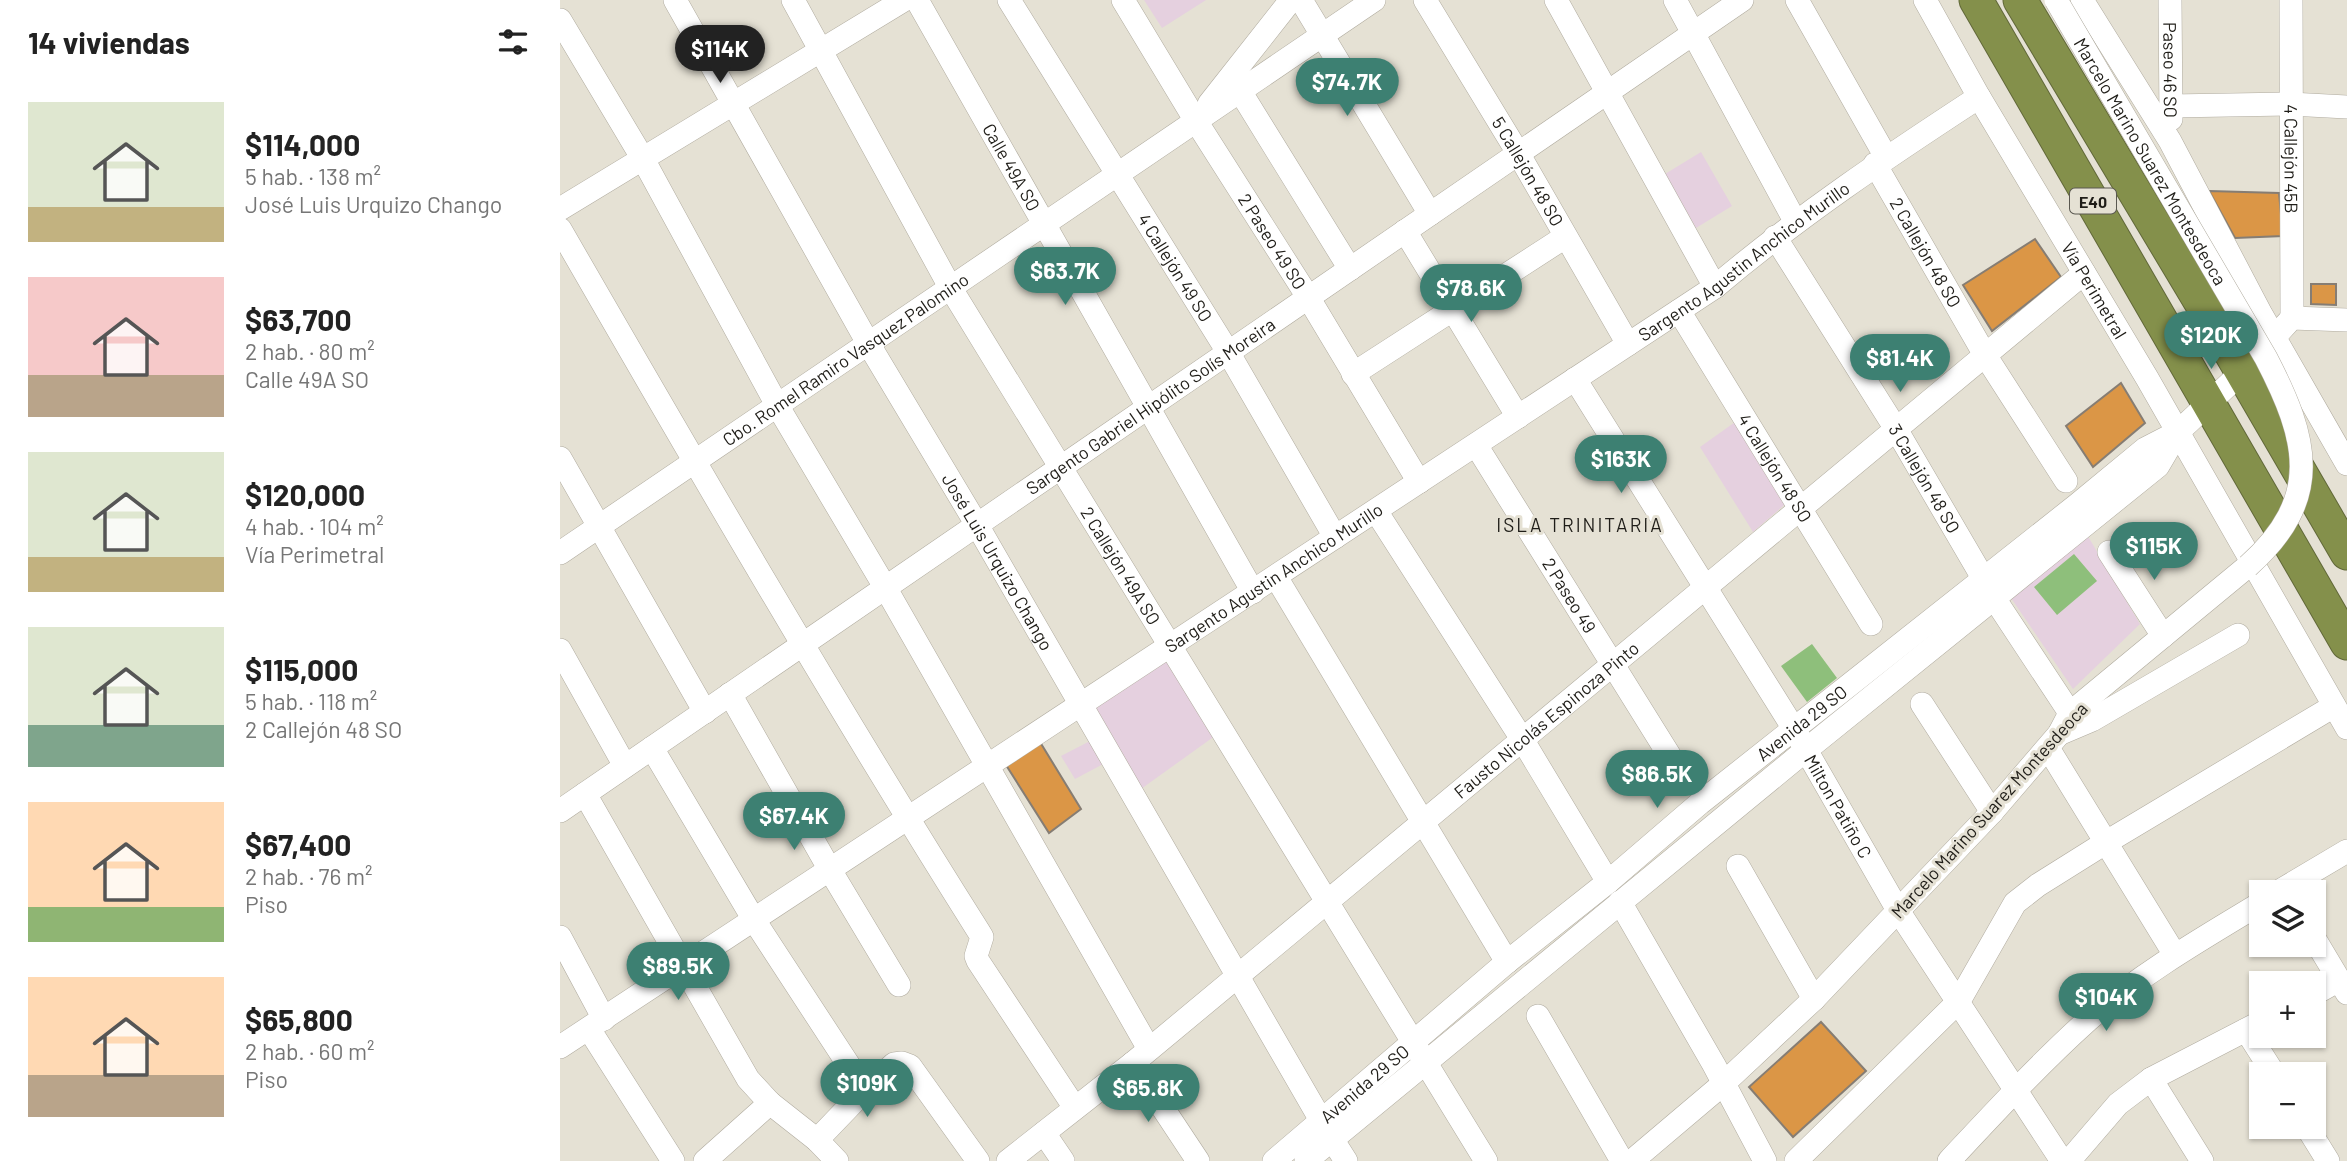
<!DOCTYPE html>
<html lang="es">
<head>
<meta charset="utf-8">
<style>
	:root { --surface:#fff; --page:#f2f2f2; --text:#222; --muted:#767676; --accent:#3d8072 }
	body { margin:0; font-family:Barlow,sans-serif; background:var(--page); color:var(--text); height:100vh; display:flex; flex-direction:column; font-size:26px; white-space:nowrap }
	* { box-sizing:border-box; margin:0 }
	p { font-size:23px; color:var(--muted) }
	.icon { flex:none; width:38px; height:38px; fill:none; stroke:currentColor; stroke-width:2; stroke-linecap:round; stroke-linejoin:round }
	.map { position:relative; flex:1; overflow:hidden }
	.side { display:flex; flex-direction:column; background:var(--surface); width:560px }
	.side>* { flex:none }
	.tools { position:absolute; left:1689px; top:880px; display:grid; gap:14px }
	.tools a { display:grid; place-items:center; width:77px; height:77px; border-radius:0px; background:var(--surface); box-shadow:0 2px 5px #0004; font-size:35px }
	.price { position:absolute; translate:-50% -60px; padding:0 16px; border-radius:24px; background:var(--accent); color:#fff; font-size:23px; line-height:46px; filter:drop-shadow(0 2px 4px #0008) }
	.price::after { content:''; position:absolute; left:50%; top:42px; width:21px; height:16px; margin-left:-10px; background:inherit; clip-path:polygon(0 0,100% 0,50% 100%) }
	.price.on { background:#222; color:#fff }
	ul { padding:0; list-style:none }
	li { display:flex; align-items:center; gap:21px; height:175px; padding:0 28px }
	li span { display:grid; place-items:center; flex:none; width:196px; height:140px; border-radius:0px; color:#555 }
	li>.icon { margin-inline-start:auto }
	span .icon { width:84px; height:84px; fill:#fffc; stroke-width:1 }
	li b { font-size:30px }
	h2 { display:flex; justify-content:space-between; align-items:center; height:84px; padding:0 28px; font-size:30px }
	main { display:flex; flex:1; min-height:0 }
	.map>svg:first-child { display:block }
	.education { fill:#e5d0df }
	.green { fill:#8ebf7b }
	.building { fill:#db9646; stroke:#867d73; stroke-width:2 }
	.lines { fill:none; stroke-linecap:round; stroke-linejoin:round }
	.minor-casing { stroke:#b0ab9f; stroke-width:24 }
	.highway-casing { stroke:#616839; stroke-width:35 }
	.minor { stroke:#fff; stroke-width:23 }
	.highway { stroke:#84904b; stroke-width:33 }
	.minor-bridge-casing { stroke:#b0ab9f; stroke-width:24; stroke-linecap:butt }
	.minor-bridge { stroke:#fff; stroke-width:23 }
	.labels { text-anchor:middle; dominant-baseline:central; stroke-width:6; stroke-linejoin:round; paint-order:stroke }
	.shield { fill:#e5e1d4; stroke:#5a5850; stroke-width:2 }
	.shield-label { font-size:16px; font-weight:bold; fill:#1f1d18 }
	.street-label { font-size:18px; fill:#1f1d18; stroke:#e5e1d4 }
	.neighbourhood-label { font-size:19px; letter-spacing:2px; fill:#1f1d18; stroke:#e5e1d4 }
</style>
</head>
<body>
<main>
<section class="side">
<h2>14 viviendas<svg class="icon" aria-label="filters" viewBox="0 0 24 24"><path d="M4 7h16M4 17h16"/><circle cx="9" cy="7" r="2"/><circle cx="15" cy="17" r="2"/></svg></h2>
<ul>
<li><span style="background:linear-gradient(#dfe7d0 75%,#c2b280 0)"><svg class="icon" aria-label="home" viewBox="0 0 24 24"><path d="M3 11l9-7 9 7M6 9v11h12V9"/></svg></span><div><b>$114,000</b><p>5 hab. · 138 m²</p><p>José Luis Urquizo Chango</p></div></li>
<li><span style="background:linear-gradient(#f6c9c9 70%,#b9a48a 0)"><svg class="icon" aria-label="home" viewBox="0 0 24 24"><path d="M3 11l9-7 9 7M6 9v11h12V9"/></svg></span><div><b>$63,700</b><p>2 hab. · 80 m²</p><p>Calle 49A SO</p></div></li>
<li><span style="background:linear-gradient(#dfe7d0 75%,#c2b280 0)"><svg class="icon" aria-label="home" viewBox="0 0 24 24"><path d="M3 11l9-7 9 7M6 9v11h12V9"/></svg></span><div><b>$120,000</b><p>4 hab. · 104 m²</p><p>Vía Perimetral</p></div></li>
<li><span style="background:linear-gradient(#dfe7d0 70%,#7fa58c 0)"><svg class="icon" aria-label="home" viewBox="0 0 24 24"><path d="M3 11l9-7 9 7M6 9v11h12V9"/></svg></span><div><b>$115,000</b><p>5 hab. · 118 m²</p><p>2 Callejón 48 SO</p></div></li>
<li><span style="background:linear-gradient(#ffd9b3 75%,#8fb573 0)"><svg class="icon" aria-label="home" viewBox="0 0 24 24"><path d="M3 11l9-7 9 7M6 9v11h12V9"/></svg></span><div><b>$67,400</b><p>2 hab. · 76 m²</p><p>Piso</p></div></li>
<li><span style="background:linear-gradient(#ffd9b3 70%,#b9a48a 0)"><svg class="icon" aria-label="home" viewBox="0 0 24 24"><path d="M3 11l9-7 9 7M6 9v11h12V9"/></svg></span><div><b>$65,800</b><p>2 hab. · 60 m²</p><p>Piso</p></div></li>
</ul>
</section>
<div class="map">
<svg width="1787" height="1161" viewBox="0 0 1787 1161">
	<rect width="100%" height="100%" fill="#e5e1d4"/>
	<path class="education" d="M584,0h62l-44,28z
		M1141,152l31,54 -36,22 -31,-54z
		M1178,420l52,80 -37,32 -53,-85z
		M1526,533l54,91 -67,65 -64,-94z
		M608,653l51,80 -78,56 -50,-84z
		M532,740l15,22 -32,17 -14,-23z"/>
	<path class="green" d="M1514,554l23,27 -40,34 -23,-28z
		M1252,644l25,34 -30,24 -26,-36z"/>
	<path class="building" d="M1649,191l70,2 4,43 -48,2z
		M1475,239l26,38 -69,54 -29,-46z
		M1751,284h25v21l-25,-1z
		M1561,383l24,40 -52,44 -27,-41z
		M480,742l41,67 -32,24 -43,-68z
		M1261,1022l45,49 -73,66 -44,-50z"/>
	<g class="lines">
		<defs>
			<g id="minor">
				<path id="s1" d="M115,0l193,343 109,182 345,597"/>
				<path id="s2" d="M233,0l157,287 536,874"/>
				<path id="s3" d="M357,0l336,592"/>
				<path id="s4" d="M449,0l219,352 107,185"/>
				<path id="s5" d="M563,0l73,121 112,176 111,185"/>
				<path d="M741,0l129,214"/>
				<path id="s6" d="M865,0l93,153 110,191"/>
				<path d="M996,0l159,287"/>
				<path d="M1115,0l120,221"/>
				<path d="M1237,0l89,157"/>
				<path id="s7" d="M1365,0l54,97 168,281 200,350"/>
				<path d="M1522,0l88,141 91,173 86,150"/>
				<path id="s8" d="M1610,0l1,119"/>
				<path id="s9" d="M1731,0l1,318"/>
				<path d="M0,20l83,139 134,246 108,182 264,462"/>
				<path d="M680,91l110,178"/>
				<path d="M649,104l82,-104"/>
				<path d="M1611,106l119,-2 57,3"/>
				<path id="s10" d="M1315,164l110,191 81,126"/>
				<path d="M0,209l344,-209"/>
				<path d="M0,229c136,236 273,472 419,703l3,5 -6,19 2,5 97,147"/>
				<path d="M845,231l113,186"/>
				<path id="s11" d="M1215,237l121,192 87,149"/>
				<path id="s12" d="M1119,311l192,313"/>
				<path d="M793,374l212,-137"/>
				<path id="s13" d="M1015,379l219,350 105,183 163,249"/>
				<path id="s14" d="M916,445l210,337"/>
				<path d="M0,458l145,254"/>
				<path d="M816,511l146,228 86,143"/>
				<path d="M1549,552l54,84"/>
				<path id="s15" d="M0,553l814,-553"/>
				<path d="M716,577l231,385"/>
				<path d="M1434,598l76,115"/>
				<path d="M0,650l65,116"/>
				<path d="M170,694l100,176 69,115"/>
				<path d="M1362,704l70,108"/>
				<path d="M1499,734l33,-14 146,-85"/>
				<path d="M92,748l102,172 111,170"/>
				<path d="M1488,748l127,207"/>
				<path d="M25,794l163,285 22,24 47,37 20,21"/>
				<path id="s16" d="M0,811l1182,-811"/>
				<path d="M1178,866l76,133"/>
				<path d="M1718,892l69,-41"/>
				<path d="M1060,902l94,163 51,96"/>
				<path d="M0,937l44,82"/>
				<path d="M1754,938l33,55"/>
				<path d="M1754,994l25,-14"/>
				<path d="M978,1016l84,145"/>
				<path d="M29,1029l84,132"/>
				<path d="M1686,1030l28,44"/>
				<path id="s17" d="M0,1047l1155,-760c84,-71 172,-130 264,-190"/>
				<path d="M573,1063l65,98"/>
				<path d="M1591,1079l51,82"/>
				<path d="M1747,1127l21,34"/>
				<path d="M484,1133l19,28"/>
				<path d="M772,1139l14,22"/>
				<path d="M257,1140l48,-50 29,-26 8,-1 8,3 68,95"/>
				<path d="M145,1161l65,-58"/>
				<path id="s18" d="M448,1161l125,-98 951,-790"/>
				<path id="s19" d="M714,1161l233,-199 101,-80 92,-79 377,-298 68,-56 33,-17"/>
				<path d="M746,1161l500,-411 352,-284 20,-34 63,-59 51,-55 55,2"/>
				<path d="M1072,1161l91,-77 91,-85 178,-187 67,-78 11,-21 178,-147"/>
				<path d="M1236,1161l163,-160 56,-98 23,-18 67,-42 229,-137"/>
				<path d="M1389,1161c45,-48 90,-97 139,-141 51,-45 115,-82 173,-117"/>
				<path d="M1509,1161l49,-57 33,-25 110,-57"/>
			</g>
			<path id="highway" d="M1416,0l371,643
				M1460,0l201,336 126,217"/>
		</defs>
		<use href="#minor" class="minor-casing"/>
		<use href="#highway" class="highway-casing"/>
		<use href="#minor" class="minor"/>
		<use href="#highway" class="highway"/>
		<defs>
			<g id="minor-bridge">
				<path id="s20" d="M1496,0l210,358c42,81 58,140 -18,208"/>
			</g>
		</defs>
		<use href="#minor-bridge" class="minor-bridge-casing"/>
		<use href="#minor-bridge" class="minor-bridge"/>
	</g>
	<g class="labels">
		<rect class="shield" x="1510" y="188.5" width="46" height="25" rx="5"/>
		<g class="shield-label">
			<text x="1533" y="201">E40</text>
		</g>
		<g class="street-label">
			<text stroke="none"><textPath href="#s8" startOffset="70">Paseo 46 SO</textPath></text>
			<text stroke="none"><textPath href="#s9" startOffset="159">4 Callejón 45B</textPath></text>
			<text stroke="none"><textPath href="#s20" startOffset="187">Marcelo Marino Suarez Montesdeoca</textPath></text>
			<text stroke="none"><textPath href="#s3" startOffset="192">Calle 49A SO</textPath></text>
			<text stroke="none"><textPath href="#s6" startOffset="200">5 Callejón 48 SO</textPath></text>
			<text stroke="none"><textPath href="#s5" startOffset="284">2 Paseo 49 SO</textPath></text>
			<text stroke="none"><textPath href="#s10" startOffset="102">2 Callejón 48 SO</textPath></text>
			<text stroke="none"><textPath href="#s17" startOffset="1421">Sargento Agustin Anchico Murillo</textPath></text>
			<text stroke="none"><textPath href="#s4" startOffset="315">4 Callejón 49 SO</textPath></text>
			<text stroke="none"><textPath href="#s7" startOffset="336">Vía Perimetral</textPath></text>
			<text stroke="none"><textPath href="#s15" startOffset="345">Cbo. Romel Ramiro Vasquez Palomino</textPath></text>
			<text stroke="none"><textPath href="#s16" startOffset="716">Sargento Gabriel Hipólito Solís Moreira</textPath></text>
			<text stroke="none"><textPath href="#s12" startOffset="184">4 Callejón 48 SO</textPath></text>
			<text stroke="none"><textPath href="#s11" startOffset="284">3 Callejón 48 SO</textPath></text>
			<text stroke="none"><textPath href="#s1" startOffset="648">José Luis Urquizo Chango</textPath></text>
			<text stroke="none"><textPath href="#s2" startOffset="654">2 Callejón 49A SO</textPath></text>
			<text stroke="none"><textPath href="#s17" startOffset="854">Sargento Agustin Anchico Murillo</textPath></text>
			<text stroke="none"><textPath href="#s14" startOffset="177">2 Paseo 49</textPath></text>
			<text stroke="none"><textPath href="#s18" startOffset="696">Fausto Nicolás Espinoza Pinto</textPath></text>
			<text stroke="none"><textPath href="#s19" startOffset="686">Avenida 29 SO</textPath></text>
			<text stroke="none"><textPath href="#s13" startOffset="502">Milton Patiño C</textPath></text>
			<text transform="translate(1429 810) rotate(-48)">Marcelo Marino Suarez Montesdeoca</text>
			<text stroke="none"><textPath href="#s19" startOffset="119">Avenida 29 SO</textPath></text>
		</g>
		<g class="neighbourhood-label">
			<text x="1020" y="524">ISLA TRINITARIA</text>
		</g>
	</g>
</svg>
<div class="tools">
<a><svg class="icon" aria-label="layers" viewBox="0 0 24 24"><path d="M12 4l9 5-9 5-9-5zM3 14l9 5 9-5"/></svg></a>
<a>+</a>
<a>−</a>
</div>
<b class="price on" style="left:160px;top:85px">$114K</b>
<b class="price" style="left:787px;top:118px">$74.7K</b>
<b class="price" style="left:505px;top:307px">$63.7K</b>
<b class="price" style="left:911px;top:324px">$78.6K</b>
<b class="price" style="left:1651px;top:371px">$120K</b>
<b class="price" style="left:1340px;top:394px">$81.4K</b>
<b class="price" style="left:1061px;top:495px">$163K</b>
<b class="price" style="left:1594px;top:582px">$115K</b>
<b class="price" style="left:1097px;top:810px">$86.5K</b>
<b class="price" style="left:234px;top:852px">$67.4K</b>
<b class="price" style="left:118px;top:1002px">$89.5K</b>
<b class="price" style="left:1546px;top:1033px">$104K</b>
<b class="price" style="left:307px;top:1119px">$109K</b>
<b class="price" style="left:588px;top:1124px">$65.8K</b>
</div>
</main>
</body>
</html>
